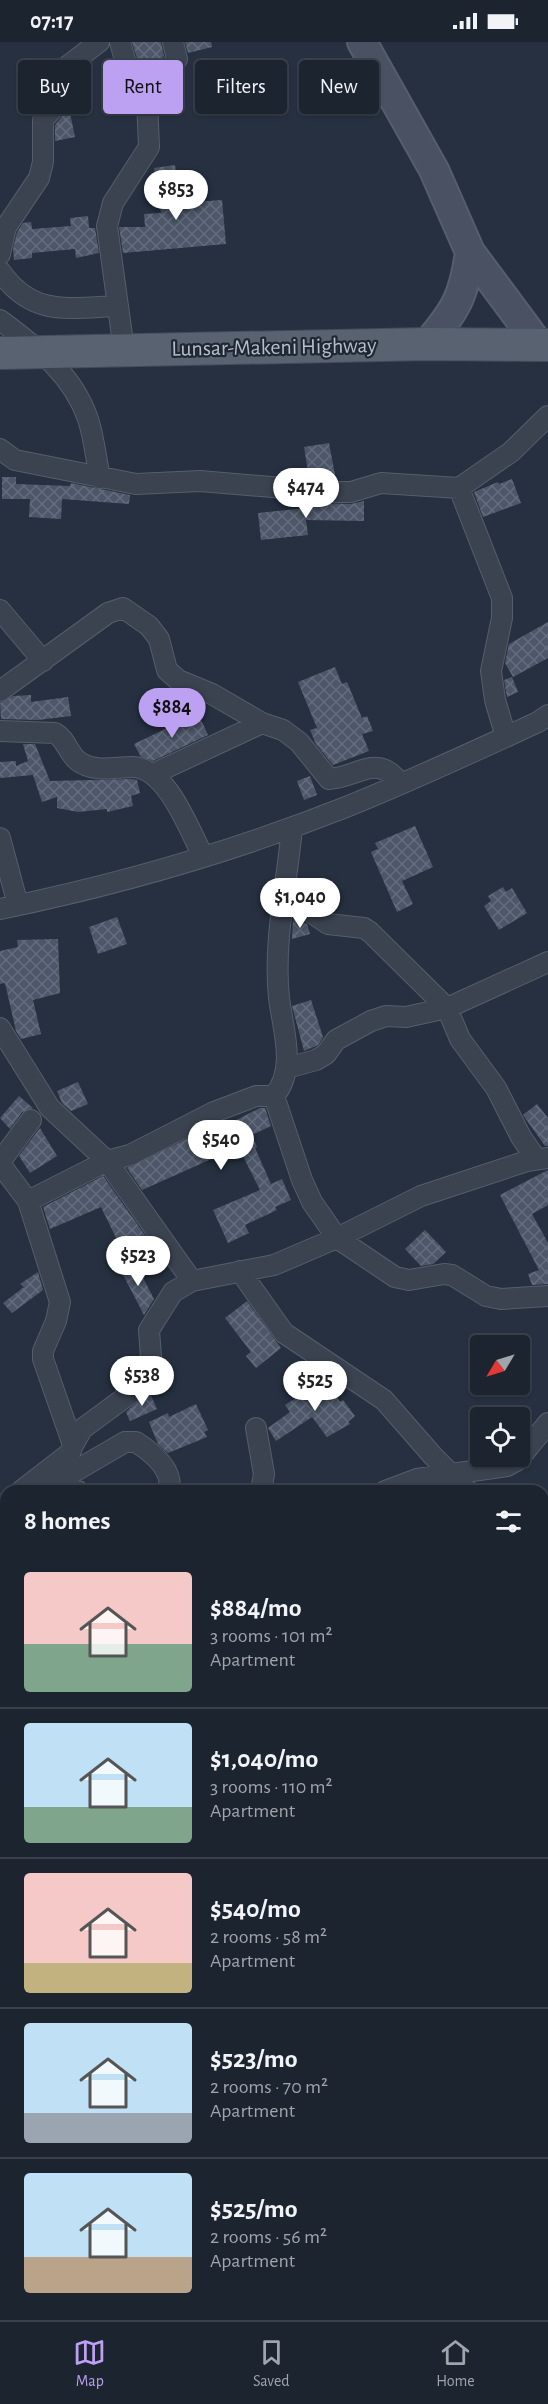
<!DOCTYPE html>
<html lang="en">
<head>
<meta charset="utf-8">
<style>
	:root { --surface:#1c2430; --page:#252c38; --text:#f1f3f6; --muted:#a0a4ab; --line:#3a414c; --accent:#bca0f2 }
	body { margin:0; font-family:"Alegreya Sans",sans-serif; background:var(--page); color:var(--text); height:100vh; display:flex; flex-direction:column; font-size:22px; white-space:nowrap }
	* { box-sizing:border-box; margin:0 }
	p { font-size:20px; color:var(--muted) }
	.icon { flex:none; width:33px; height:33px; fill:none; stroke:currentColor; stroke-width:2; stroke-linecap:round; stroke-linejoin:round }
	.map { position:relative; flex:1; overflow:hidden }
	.drawer { position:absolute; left:0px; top:1443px; width:549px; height:836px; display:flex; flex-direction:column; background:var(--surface); border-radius:18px 18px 0 0; box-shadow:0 2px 4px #0004,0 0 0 2px var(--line) }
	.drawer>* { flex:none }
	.hud { position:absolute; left:18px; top:18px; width:513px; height:54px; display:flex; gap:12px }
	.needle { width:39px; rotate:232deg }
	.fabs { position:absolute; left:470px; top:1293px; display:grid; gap:12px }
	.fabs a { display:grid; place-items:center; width:60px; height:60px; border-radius:6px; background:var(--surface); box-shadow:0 2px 4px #0004,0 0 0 2px var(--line); font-size:30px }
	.price { position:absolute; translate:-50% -51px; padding:0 14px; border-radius:21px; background:#fff; color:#222; font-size:20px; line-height:39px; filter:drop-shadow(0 2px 3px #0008) }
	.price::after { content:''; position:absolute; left:50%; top:36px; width:18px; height:14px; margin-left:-9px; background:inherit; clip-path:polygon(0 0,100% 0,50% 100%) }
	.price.on { background:var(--accent); color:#111 }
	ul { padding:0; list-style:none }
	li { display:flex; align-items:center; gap:18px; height:150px; padding:0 24px }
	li+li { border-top:2px solid var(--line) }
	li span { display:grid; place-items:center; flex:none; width:168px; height:120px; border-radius:6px; color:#555 }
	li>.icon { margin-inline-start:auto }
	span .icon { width:72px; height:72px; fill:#fffc; stroke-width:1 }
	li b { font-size:26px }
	h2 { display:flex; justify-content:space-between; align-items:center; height:72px; padding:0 24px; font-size:26px }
	.pill { padding:0 21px; border-radius:6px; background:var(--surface); box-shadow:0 2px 4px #0004,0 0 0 2px var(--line); font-size:21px; line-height:54px }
	.pill.on { background:var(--accent); color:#111 }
	.status { display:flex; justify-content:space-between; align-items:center; height:42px; padding:0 30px; background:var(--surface); direction:ltr }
	.status svg { height:16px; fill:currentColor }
	.menu { display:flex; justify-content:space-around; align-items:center; height:84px; border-top:2px solid var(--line); background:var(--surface); font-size:16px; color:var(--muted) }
	.menu a { display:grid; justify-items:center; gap:3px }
	.menu .on { color:var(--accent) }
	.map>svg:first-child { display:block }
	.building { fill:url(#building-cross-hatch) }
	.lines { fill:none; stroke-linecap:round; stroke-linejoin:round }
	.minor-casing { stroke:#555e6a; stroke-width:22 }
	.secondary-casing { stroke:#555e6a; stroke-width:32 }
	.primary-casing { stroke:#444c59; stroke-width:34 }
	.minor { stroke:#3b4350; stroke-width:20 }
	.secondary { stroke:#495163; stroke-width:28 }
	.primary { stroke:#596270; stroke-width:32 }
	.labels { text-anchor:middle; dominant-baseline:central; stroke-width:4.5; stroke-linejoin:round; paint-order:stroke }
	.street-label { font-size:22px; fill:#b7beca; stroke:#1f2735 }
</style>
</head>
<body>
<div class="status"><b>07:17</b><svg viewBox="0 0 49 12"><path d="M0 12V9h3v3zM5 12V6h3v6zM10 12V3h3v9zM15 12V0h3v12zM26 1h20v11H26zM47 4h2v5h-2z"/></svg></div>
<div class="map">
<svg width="548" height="2278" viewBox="0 0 548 2278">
	<defs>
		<pattern id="building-cross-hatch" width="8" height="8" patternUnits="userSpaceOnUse" patternTransform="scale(1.5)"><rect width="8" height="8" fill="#4d5769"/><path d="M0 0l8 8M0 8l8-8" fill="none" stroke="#646d7d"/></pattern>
	</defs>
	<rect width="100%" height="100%" fill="#263040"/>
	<path class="building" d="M132,0h29l3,14 -4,4 -21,5z
		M185,0h26l1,5 -24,6z
		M45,36v21l-10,12 -3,-32z
		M70,71l5,24 -20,4v-16l8,-10z
		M175,123l5,38 42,-3 4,44 -103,9 -4,-26h26l-1,-13 17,-1 -7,-45z
		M88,174l1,12h6l4,25 -23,5 -1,-9 -43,4v5l-18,2 -1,-11 4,-17 6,-9 8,-1 1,7 39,-3 -1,-8z
		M329,401l7,37 -27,-2 -5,-31z
		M2,435h14v7l54,2 1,-3 59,12 -1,9 -67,-5 -1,20 -32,-2 1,-18h-28z
		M512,437l9,24 -38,14 -9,-25 24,-10 1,2z
		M364,459v20l-58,-1 2,15 -47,5 -3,-27 57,-6 -1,-4 37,1z
		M548,580v36l-35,19 -8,-14 4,-19z
		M335,625l7,17 5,-2 15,36 5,-2 6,15 -11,3 7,17 -36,14 -17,-21 -6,-14 7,-2 -19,-46z
		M512,635l6,15 -11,5 -3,-17z
		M31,653v7l37,-5 3,19 -33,4 -37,-1 -1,-16 13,-7z
		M198,671l10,22 -55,26 -12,-4 -7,-13z
		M23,702h12l15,37 81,-2 6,1 3,13 -9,3 2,10 -26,6v-3l-29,3 -21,-4v-11l-15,5 -9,-27 -33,3v-16l16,-1v5l12,-5z
		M310,734l7,19 -13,5 -7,-19z
		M415,784l18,41 -31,14 11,23 -16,8 -26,-60 7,-3 -3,-6z
		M503,845l3,5 6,-4 15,25 -28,17 -15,-24 7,-5 -3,-5z
		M117,875l10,27 -29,10 -9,-27z
		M293,877l14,5 3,10 -18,5z
		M58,897l2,54 -27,7 8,34 -20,5 -5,-8 -11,-48 -5,1v-33l18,-4 -1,-7z
		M311,958l12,37 -5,8 -14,6 -12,-45z
		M78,1040l10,22 -17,7 -9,-8 -5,-12z
		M19,1054l14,12 -11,4 -12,17 -10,-11z
		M537,1062l11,14v28h-3l-22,-31z
		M260,1066h5l6,18 -19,9 5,12 -2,1 16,36 11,-5 9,21 -16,7 2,3 -32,15 4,8 -21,10 -15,-33 47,-20 -18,-36 -4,2 -4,-7 -92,41 -15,-22 72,-35 2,5z
		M40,1086l17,28 -27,17 -11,-17z
		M548,1128v35l-16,9 16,29v41l-16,1 -4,-11 11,-4 -39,-75z
		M103,1134l44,62 -25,12 -21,-43 -51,22 -7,-22z
		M425,1188l21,22 -13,12 -12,2 -16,-17z
		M136,1222l18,35 -10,16 -23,-44z
		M38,1230l5,18 -31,23 -9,-10 21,-16 -4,-3z
		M247,1259l34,47 -25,20 -10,-12 5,-4 -26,-34z
		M325,1337l15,23 3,-2 12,16 -7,6 2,2 -23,13 -15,-20 -36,24 -8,-13 22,-16 -5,-7z
		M149,1349l8,18 -27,12 -4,-9z
		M196,1362l12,26 -4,2 3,5 -39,16 -10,-9 -9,-22 19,-9 1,4z"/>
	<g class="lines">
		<defs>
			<path id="minor" d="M120,0l10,36 20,13
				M0,212l6,-27 33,-49 4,-16v-42l14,-16v-30l42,-32
				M0,229c32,46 68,37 117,35
				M0,278c37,28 72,53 88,99 6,18 8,40 12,59
				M124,308l-17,-124 6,-23 36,-56 -2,-46 3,-10 27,-32 -4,-17
				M0,407l15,11 121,24 64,-3 132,11h19l30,-9 78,5 52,-36 37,-36
				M459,446l43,110v20l-11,53 4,29 11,37
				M0,568l43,51
				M0,649l108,-78 15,-5 26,18 10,13 8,31 11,10 34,14 50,29 21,7 16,12 30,37c29,-2 50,-27 71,5
				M0,689l55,2c11,6 13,20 23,28 17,12 35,6 54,6 35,0 57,63 71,89
				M153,732l109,-51
				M0,796l18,67
				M285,860l24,9 19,13 36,4 6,4 77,76 13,31 36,49 25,49 15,22
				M0,867c117,-24 235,-58 346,-102 65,-26 129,-56 192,-85l10,-7
				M0,986l50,80 57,53 85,120
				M287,1026l29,-8 10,-6 10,-14 35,-19 15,-5 20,1 41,-9 101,-46
				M274,1054l28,84 10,22 25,36 58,39 14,3 35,-6 8,1 34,21 15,3 47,-3
				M28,1159l-27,-36 2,-7 28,-38
				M240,1229l44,62 100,67 49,56 35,35
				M256,1386l8,46 -3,17
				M73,1403l9,-16 53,-39 16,-33 -2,-27 24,-38 19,-11 82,-16 63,-27 84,-42 106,-35 21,-3
				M21,1449l49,-38 3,-8 -30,-86v-8l13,-30 4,-19 -32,-101 79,-40 23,-6 84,-43 42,-16h18c23,-27 9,-66 5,-98 -6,-55 8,-115 13,-170
				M41,1449l84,-49h11c17,11 38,28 33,49
				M50,1449h28
				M385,1449l32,-12 90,-13 11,-6 30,-37
				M0,1465l6,-4
				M0,1513l6,7
				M0,1913l6,-4
				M0,2147l6,2
				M385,2278v-6"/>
			<path id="secondary" d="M362,0l72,128 36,82 69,93
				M427,302c29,-34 37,-48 43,-92"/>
			<path id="primary" d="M0,311l427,-9 121,1"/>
		</defs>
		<use href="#minor" class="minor-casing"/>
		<use href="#secondary" class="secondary-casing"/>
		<use href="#primary" class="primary-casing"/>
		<use href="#minor" class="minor"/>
		<use href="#secondary" class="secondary"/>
		<use href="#primary" class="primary"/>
	</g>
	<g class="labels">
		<g class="street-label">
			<text transform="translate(274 305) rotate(-1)">Lunsar-Makeni Highway</text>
		</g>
	</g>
</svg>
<div class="fabs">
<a><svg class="needle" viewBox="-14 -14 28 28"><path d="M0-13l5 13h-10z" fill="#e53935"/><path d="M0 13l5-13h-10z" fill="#a0a4ab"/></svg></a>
<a><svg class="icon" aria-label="locate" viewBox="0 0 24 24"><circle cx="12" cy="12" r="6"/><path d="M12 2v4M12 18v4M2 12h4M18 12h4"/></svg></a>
</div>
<b class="price" style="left:176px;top:179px">$853</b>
<b class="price" style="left:306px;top:477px">$474</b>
<b class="price on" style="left:172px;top:697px">$884</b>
<b class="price" style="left:300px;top:887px">$1,040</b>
<b class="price" style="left:221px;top:1129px">$540</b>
<b class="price" style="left:138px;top:1245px">$523</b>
<b class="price" style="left:142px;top:1365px">$538</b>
<b class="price" style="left:315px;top:1370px">$525</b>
<div class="hud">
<a class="pill">Buy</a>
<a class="pill on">Rent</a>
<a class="pill">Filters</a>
<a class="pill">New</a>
</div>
<section class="drawer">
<h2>8 homes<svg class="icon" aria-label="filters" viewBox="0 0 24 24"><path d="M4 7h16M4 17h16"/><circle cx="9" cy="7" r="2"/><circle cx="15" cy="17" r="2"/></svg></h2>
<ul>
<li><span style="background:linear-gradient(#f6c9c9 60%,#7fa58c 0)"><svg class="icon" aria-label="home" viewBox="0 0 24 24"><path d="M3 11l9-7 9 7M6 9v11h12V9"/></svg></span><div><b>$884/mo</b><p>3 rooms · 101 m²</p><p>Apartment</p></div></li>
<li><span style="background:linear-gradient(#bfe0f5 70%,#7fa58c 0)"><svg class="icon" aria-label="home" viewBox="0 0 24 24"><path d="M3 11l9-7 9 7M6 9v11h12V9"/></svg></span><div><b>$1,040/mo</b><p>3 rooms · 110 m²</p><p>Apartment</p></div></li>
<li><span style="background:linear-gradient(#f6c9c9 75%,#c2b280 0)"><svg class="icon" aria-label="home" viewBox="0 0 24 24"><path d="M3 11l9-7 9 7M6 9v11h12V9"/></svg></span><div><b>$540/mo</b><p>2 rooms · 58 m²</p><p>Apartment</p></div></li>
<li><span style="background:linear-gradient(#bfe0f5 75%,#9aa5b1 0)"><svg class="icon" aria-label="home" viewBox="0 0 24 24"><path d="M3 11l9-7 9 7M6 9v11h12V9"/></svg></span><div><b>$523/mo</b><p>2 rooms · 70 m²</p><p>Apartment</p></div></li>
<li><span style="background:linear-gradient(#bfe0f5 70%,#b9a48a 0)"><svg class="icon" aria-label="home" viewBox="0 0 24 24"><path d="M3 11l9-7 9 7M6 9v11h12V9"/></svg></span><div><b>$525/mo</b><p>2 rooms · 56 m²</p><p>Apartment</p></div></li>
</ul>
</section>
</div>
<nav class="menu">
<a class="on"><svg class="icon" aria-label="map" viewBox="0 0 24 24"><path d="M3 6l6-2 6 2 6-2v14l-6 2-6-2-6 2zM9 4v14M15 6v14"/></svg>Map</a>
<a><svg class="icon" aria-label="saved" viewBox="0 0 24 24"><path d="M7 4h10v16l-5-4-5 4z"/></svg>Saved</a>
<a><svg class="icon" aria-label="home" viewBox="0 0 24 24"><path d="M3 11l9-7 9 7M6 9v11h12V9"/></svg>Home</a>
</nav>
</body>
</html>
